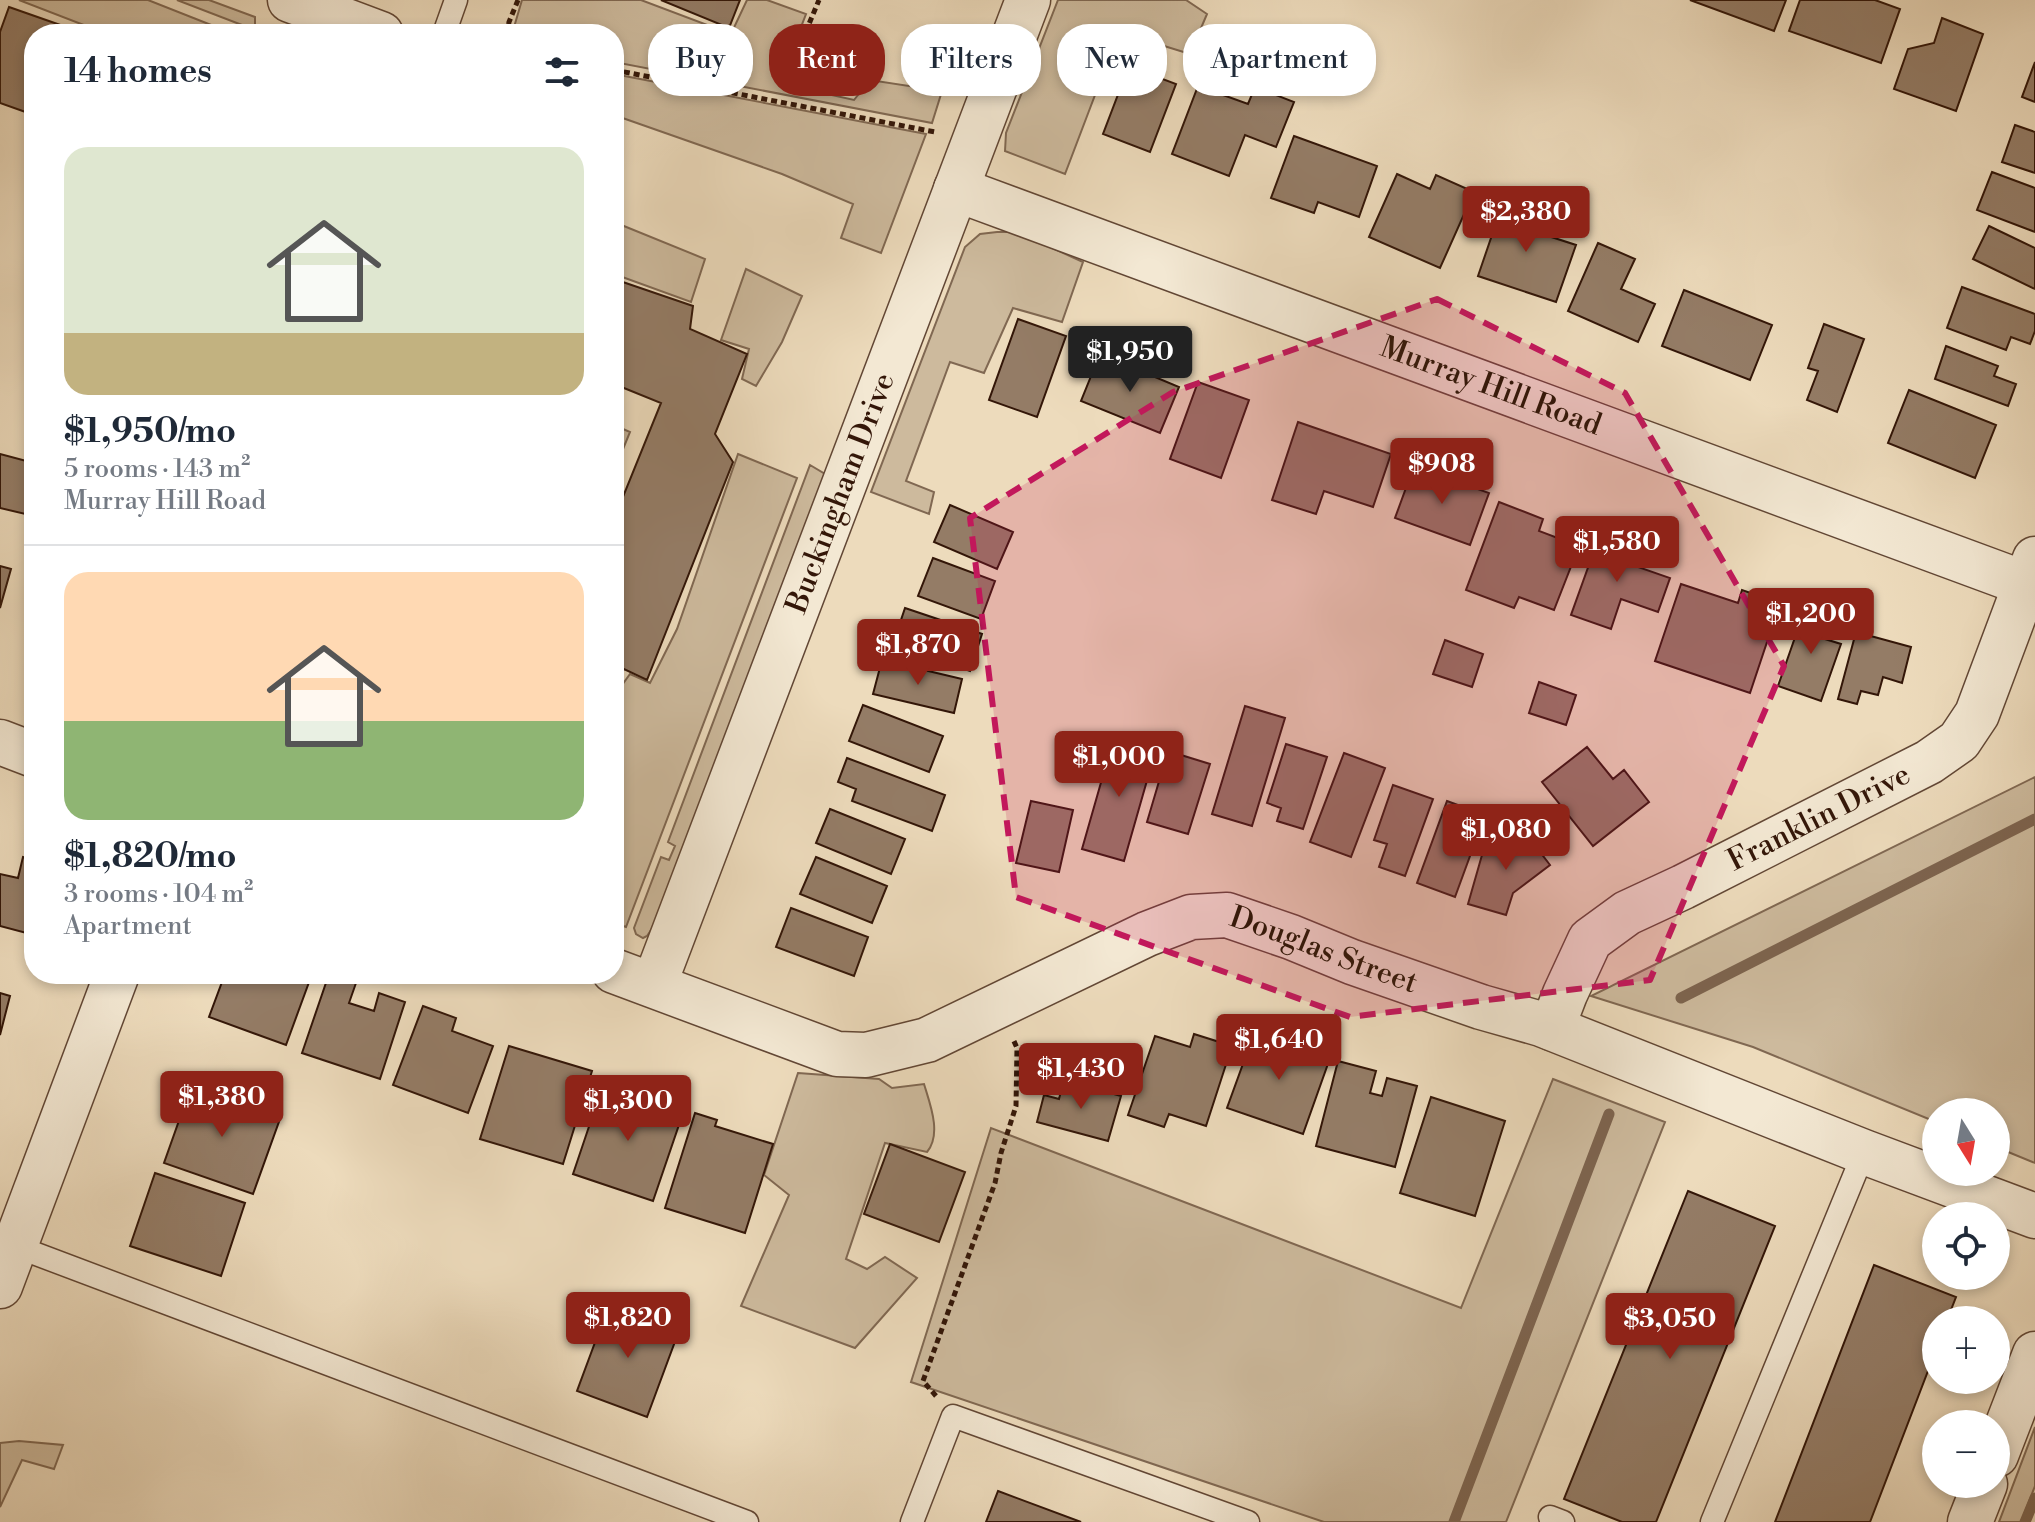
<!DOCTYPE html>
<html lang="en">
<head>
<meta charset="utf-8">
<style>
	:root { --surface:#fff; --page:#f2f2f3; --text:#1f2937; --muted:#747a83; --line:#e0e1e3; --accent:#8f2418 }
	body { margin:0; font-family:"Libre Bodoni",serif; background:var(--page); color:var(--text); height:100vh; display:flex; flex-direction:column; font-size:30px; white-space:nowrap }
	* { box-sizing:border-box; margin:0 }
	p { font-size:26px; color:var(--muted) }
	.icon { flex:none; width:44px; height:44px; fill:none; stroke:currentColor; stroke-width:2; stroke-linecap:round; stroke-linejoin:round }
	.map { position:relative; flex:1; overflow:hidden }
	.details { position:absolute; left:24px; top:24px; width:600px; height:960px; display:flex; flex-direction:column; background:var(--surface); border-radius:32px; box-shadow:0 4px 12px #0003 }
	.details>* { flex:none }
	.guide { position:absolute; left:648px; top:24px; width:760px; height:72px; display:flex; gap:16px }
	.needle { width:52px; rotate:169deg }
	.controls { position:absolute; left:1922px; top:1098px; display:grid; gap:16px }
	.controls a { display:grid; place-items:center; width:88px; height:88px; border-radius:50%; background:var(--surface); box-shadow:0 4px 12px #0003; font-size:40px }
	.price { position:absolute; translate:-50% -68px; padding:0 18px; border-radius:8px; background:var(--accent); color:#fff; font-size:26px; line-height:52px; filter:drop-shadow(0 2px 4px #0008) }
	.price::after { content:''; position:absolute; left:50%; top:48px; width:24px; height:18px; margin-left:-12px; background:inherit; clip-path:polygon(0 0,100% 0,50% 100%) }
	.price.on { background:#222; color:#fff }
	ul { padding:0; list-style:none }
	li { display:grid; align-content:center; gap:16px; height:424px; padding:0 40px }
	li+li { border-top:2px solid var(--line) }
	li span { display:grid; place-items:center; height:248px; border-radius:24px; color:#555 }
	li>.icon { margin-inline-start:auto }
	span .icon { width:144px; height:144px; fill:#fffc; stroke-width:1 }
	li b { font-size:34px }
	h2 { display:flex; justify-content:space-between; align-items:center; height:96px; padding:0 40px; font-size:34px }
	.pill { padding:0 28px; border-radius:32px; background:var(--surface); box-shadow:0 4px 12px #0003; font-size:28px; line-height:72px }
	.pill.on { background:var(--accent); color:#fff }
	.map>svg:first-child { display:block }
	.green { fill:#cdba9d; stroke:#806852; stroke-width:2 }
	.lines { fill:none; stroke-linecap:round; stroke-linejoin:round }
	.stream { stroke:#7d644f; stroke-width:11 }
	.building { fill:#947c66; stroke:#331608; stroke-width:2 }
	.lane-casing { stroke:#624735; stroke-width:25 }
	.street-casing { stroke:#624735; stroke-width:47 }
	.path { stroke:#331608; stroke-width:5; stroke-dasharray:6 4; stroke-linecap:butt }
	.lane { stroke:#f3e8d3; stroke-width:22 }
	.street { stroke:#f3e8d3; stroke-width:44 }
	.marked { fill:#c2185b; fill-opacity:0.2; stroke:#c2185b; stroke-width:6; stroke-dasharray:16 10; stroke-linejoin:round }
	.labels { text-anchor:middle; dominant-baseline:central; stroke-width:6; stroke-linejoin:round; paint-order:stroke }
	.street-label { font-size:30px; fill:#331608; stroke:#f3e8d3 }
</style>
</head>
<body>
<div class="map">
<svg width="2035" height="1522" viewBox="0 0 2035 1522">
	<rect width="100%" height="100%" fill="#eddbbc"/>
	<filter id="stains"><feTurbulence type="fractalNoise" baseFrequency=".0025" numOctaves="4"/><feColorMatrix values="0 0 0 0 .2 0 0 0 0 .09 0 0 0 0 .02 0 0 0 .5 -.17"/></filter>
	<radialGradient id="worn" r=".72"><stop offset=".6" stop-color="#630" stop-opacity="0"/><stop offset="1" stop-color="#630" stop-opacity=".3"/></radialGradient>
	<path class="green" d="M19,0h129l86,34h-127z
		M177,0h32l46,17v13z
		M522,0h119l90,34 16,-34h20l39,14 -17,44 34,11 -5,23 36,8 16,-20 72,11 -10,32 -318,-61v-28h-102z
		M1058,0h128l21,14 -17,40 -71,-22 -54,142 -60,-23 1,-18z
		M614,74l312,60 -45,119 -40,-15 12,-34 -71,-30 -168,-59z
		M614,222l91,37 -14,43 -77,-28z
		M997,232h20l66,30 -21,60 -49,-14 -29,65 -34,-11 -44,119 28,11 -5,22 -58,-22 94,-245 15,-13z
		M746,269l56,27 -20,46 -26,44 -14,-7 7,-30 -28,-9z
		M614,425l16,7 -16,39z
		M738,454l59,24 -171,449 -12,-4v-195l6,-16 -6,-2v-28l8,3 8,-11 20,9 27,-54z
		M810,465l15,9 -70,188 -102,265 -6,9 -4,2 -7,-4 -2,-6 27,-71 8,3 6,-14 -7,-4z
		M2035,777v386l-39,-16v-35h-60v10l-183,-75 -162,-51z
		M798,1073l81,6 13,9 32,-4c6,20 18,50 3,68l-42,-9 -39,116 21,10 18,-12 32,21 -62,70 -114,-42 48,-111 -25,-20z
		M1553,1079l112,43 -159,400h-182l-413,-140 80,-254 470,180z
		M2035,1427v59l-14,36h-22z
		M19,1441l44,4 -9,24 -32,-9 -22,47v-64z"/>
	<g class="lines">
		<path class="stream" d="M1681,998l354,-179
			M1454,1522l155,-408
			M2025,1522l10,-24"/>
	</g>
	<path class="building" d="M661,0h79l-11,28z
		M1690,0h96l-12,31z
		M1800,0h75l25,9 -19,54 -92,-32z
		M9,7l77,27h-52v81l-34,-12v-71z
		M1942,18l41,16 -27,77 -62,-22 14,-40 26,-6z
		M1112,60l64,24 -26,68 -47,-18 19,-50 -16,-6z
		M2035,62v40l-13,-5z
		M1198,86l50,18 7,-17 39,15 -18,45 -31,-12 -16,41 -57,-22z
		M2015,125l20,7v41l-33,-11z
		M1294,136l83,30 -18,51 -41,-15 -4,11 -43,-15z
		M1992,172l43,16v44l-58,-22z
		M1397,174l33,15 6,-14 38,17 -34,76 -71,-31z
		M1504,200l38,13 -6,19 40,13 -20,57 -78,-26z
		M1989,226l46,22v41l-62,-30z
		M1598,243l37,16 -14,30 34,15 -17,38 -70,-31z
		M614,279l79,27 -3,23 57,25 -32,80 18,28 -86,218 -23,-11 -7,12 -3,-1v-161l47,-116 -47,-19z
		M1962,287l73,27v17l-5,13 -19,-7 -5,13 -59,-22z
		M1684,290l88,35 -22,55 -88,-34z
		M1018,319l48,17 -29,81 -48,-17z
		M1824,324l40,15 -27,73 -30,-12 11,-29 -10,-3z
		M1946,346l52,20 -4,10 22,8 -8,22 -73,-27z
		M1100,354l79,33 -19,46 -79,-32z
		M1198,382l51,18 -28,78 -51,-19z
		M1909,390l87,35 -21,53 -87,-35z
		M1298,422l93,32 -18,53 -49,-16 -8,23 -44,-14z
		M0,454l34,9v53l-34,-8z
		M1414,466l75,27 -19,52 -75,-27z
		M1499,502l44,17 -4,12 40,15 -25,64 -35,-13 -5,11 -48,-18z
		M950,505l63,27 -16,37 -63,-27z
		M1599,537l41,14 -5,15 35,12 -12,34 -37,-13 -10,30 -40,-14z
		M933,558l62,23 -14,38 -63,-23z
		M0,566l11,3 -11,39z
		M1681,584l57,19 4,-13 38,13 -30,90 -95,-32z
		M1806,606l27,9 -8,24 16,5 -20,57 -43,-15z
		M905,608l77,26 -12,37 -77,-27z
		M1856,632l55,15 -9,36 -19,-6 -5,18 -17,-4 -4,13 -19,-5z
		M1445,640l38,14 -11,33 -39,-13z
		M882,660l80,19 -8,34 -81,-19z
		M1539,682l37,13 -10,30 -37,-12z
		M863,705l80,31 -14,36 -80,-31z
		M1245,706l40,12 -33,108 -40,-12z
		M1114,737l42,12 -32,112 -42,-12z
		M1286,744l41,13 -24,72 -26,-8 4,-13 -14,-5z
		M1587,747l26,32 11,-9 25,32 -56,44 -51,-64z
		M1168,751l42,13 -22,70 -41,-12z
		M1344,753l41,15 -34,89 -41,-15z
		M847,758l98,37 -13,36 -80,-30 4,-12 -18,-7z
		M1393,785l40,14 -28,77 -26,-9 8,-23 -13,-4z
		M1031,801l42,9 -14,62 -43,-9z
		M1447,801l38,14 -30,82 -38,-14z
		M830,809l75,30 -14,35 -75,-31z
		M1520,826l30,39 -37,28 -7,22 -38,-11 14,-49z
		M23,857l11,3v75l-34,-9v-52l18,4z
		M816,857l71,29 -15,37 -72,-29z
		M791,908l77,29 -14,39 -78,-29z
		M225,974h87l-26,71 -77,-28z
		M329,974l27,9 -7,20 25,8 5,-18 26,9 -25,77 -78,-26z
		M0,993l10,3 -10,39z
		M423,1006l33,12 -4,13 41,15 -25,67 -75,-28z
		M1256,1028l36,13 -1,3 39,14 -27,76 -76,-26z
		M1194,1034l38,12 -26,80 -37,-12 -5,13 -36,-12 27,-79 35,11z
		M509,1046l83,25 -29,93 -83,-25z
		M1338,1061l38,10 -6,22 12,3 5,-18 30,8 -22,81 -79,-21z
		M1064,1080l57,16 -13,45 -71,-19 7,-27 15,4z
		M192,1084l89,32 -28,78 -89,-31z
		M603,1085l80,28 -30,88 -80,-27z
		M1431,1097l74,24 -30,95 -75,-23z
		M695,1113l22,7 -2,6 58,18 -28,89 -80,-25z
		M890,1144l75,28 -26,70 -75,-28z
		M155,1173l90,30 -24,73 -91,-30z
		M1688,1191l87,35 -119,296h-34l-58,-23z
		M1874,1265l82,32 -9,23h-11v30l-66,172h-95z
		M610,1302l70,26 -33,89 -70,-26z
		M998,1491l83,31h-95z"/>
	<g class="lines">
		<defs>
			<path id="lane" d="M444,34l12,-34
				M15,1246l732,276
				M1550,1517l13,5
				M912,1522l41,-106 295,106
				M1712,1522l152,-370"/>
			<g id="street">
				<path d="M290,0l91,34"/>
				<path id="s1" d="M956,189l1070,395"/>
				<path d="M0,742l34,13"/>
				<path id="s2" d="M614,971l223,83 29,1 61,-15 220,-106 44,-17 36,-2 64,22 61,25 129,45 60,17 323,128 171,64"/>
				<path id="s3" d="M654,985l374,-985"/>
				<path id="s4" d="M1552,1028l13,-34 25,-54 37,-27 56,-26 246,-125 30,-21 18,-27 58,-155"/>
				<path d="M0,1286l117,-312"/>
				<path d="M1996,1455l39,-101"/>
				<path d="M1970,1522l15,-38"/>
			</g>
		</defs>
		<use href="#lane" class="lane-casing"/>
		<use href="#street" class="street-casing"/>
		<path class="path" d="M507,34l2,-12 9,-22
			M794,60l25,-60
			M614,70l321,62
			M614,713l2,1
			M936,1396l-13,-15 72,-198 6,-30 15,-47 1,-58 -4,-9"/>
		<use href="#lane" class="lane"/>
		<use href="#street" class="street"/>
	</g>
	<path class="marked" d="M1437,299l188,94 159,273 -134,314 -300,37 -334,-120 -46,-379 203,-126z"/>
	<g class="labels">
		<g class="street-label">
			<text stroke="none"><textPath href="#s1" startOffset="570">Murray Hill Road</textPath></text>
			<text stroke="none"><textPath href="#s3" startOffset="526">Buckingham Drive</textPath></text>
			<text stroke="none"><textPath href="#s4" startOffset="356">Franklin Drive</textPath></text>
			<text stroke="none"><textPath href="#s2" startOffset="760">Douglas Street</textPath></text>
		</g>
	</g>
	<rect width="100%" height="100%" filter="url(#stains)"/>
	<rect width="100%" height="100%" fill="url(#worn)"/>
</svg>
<div class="controls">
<a><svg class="needle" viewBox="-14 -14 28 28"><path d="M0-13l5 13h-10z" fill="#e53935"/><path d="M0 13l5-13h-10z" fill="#747a83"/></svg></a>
<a><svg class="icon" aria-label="locate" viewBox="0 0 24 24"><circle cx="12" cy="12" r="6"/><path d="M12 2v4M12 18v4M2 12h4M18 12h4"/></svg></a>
<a>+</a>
<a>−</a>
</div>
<b class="price" style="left:1526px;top:254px">$2,380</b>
<b class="price on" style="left:1130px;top:394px">$1,950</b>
<b class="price" style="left:1442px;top:506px">$908</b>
<b class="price" style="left:1617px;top:584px">$1,580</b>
<b class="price" style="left:1811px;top:656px">$1,200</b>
<b class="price" style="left:918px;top:687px">$1,870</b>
<b class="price" style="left:1119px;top:799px">$1,000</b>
<b class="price" style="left:1506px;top:872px">$1,080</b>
<b class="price" style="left:1279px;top:1082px">$1,640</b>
<b class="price" style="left:1081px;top:1111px">$1,430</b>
<b class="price" style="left:222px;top:1139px">$1,380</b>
<b class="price" style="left:628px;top:1143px">$1,300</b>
<b class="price" style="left:628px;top:1360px">$1,820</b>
<b class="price" style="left:1670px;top:1361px">$3,050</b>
<div class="guide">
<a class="pill">Buy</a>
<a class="pill on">Rent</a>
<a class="pill">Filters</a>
<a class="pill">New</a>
<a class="pill">Apartment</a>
</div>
<section class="details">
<h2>14 homes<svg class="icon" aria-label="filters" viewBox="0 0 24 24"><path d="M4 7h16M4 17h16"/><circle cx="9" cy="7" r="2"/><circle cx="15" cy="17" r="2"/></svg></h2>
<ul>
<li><span style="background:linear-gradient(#dfe7d0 75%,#c2b280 0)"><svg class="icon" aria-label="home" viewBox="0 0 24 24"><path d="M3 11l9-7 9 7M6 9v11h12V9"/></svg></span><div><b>$1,950/mo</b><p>5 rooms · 143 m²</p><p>Murray Hill Road</p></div></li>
<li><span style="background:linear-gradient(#ffd9b3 60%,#8fb573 0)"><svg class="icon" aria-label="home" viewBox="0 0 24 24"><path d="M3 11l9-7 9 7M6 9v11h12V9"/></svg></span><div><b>$1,820/mo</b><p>3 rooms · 104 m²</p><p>Apartment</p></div></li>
</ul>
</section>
</div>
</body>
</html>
